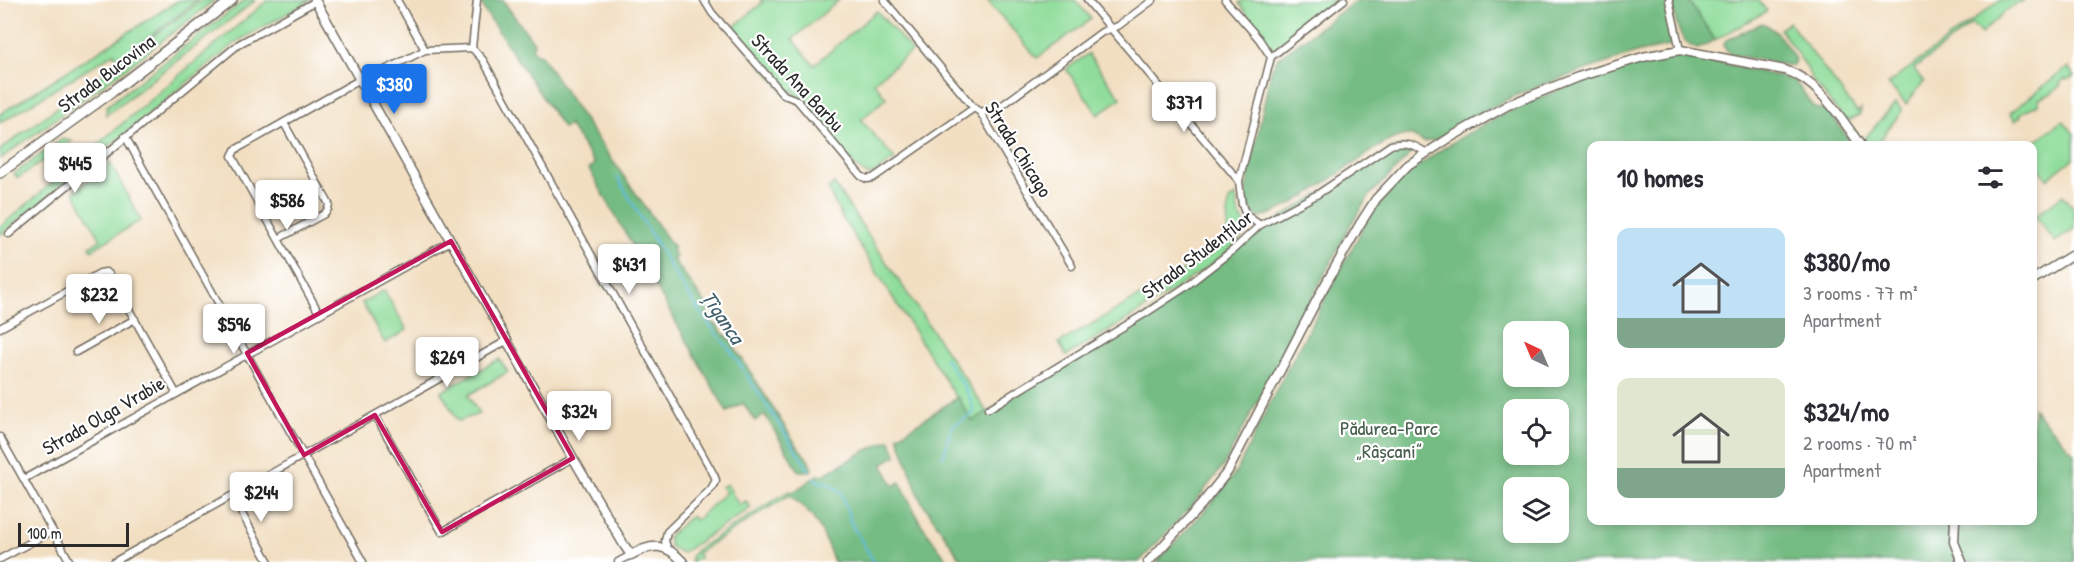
<!DOCTYPE html>
<html lang="en">
<head>
<meta charset="utf-8">
<style>
	:root { --surface:#fff; --page:#f7f7f7; --text:#2b2b33; --muted:#7c7c81; --accent:#1a73e8 }
	body { margin:0; font-family:"Patrick Hand",sans-serif; background:var(--page); color:var(--text); height:100vh; display:flex; flex-direction:column; font-size:22px; white-space:nowrap }
	* { box-sizing:border-box; margin:0 }
	p { font-size:20px; color:var(--muted) }
	.icon { flex:none; width:33px; height:33px; fill:none; stroke:currentColor; stroke-width:2; stroke-linecap:round; stroke-linejoin:round }
	.map { position:relative; flex:1; overflow:hidden }
	.panel { position:absolute; left:1587px; top:141px; width:450px; height:384px; display:flex; flex-direction:column; background:var(--surface); border-radius:12px; box-shadow:0 3px 9px #0003 }
	.panel>* { flex:none }
	.needle { width:39px; rotate:316deg }
	.fabs { position:absolute; left:1503px; top:321px; display:grid; gap:12px }
	.fabs a { display:grid; place-items:center; width:66px; height:66px; border-radius:12px; background:var(--surface); box-shadow:0 3px 9px #0003; font-size:30px }
	.scale { position:absolute; left:18px; bottom:15px; width:111px; box-sizing:border-box; padding-left:6px; border:3px solid #2b2b2b; border-top:0; font-size:16px; line-height:21px; white-space:nowrap; color:#2b2b2b; -webkit-text-stroke:4px #fff; paint-order:stroke }
	.price { position:absolute; translate:-50% -51px; padding:0 14px; border-radius:6px; background:#fff; color:#222; font-size:20px; line-height:39px; filter:drop-shadow(0 2px 3px #0008) }
	.price::after { content:''; position:absolute; left:50%; top:36px; width:18px; height:14px; margin-left:-9px; background:inherit; clip-path:polygon(0 0,100% 0,50% 100%) }
	.price.active { background:var(--accent); color:#fff }
	ul { padding:0; list-style:none }
	li { display:flex; align-items:center; gap:18px; height:150px; padding:0 30px }
	li span { display:grid; place-items:center; flex:none; width:168px; height:120px; border-radius:12px; color:#555 }
	li>.icon { margin-inline-start:auto }
	span .icon { width:72px; height:72px; fill:#fffc; stroke-width:1 }
	li b { font-size:26px }
	h2 { display:flex; justify-content:space-between; align-items:center; height:72px; padding:0 30px; font-size:26px }
	.map>svg:first-child { display:block }
	.green { fill:#90dd9b; stroke:#5e8463; stroke-width:1.5 }
	.forest { fill:#74bc83; stroke:#507457; stroke-width:1.5; fill-rule:evenodd }
	.lines { fill:none; stroke-linecap:round; stroke-linejoin:round }
	.stream { stroke:#63bce0; stroke-width:2 }
	.street-casing { stroke:#716a60; stroke-width:9 }
	.secondary-casing { stroke:#716a60; stroke-width:11 }
	.primary-casing { stroke:#716a60; stroke-width:12 }
	.street { stroke:#fff; stroke-width:6 }
	.secondary { stroke:#fff; stroke-width:8 }
	.primary { stroke:#fff; stroke-width:9 }
	.marked { fill:none; stroke:#c2185b; stroke-width:4.5; stroke-linejoin:round }
	.labels { text-anchor:middle; dominant-baseline:central; stroke-width:4.5; stroke-linejoin:round; paint-order:stroke }
	.street-label { font-size:20px; fill:#2b2b2b; stroke:#fff }
	.park-label { font-size:20px; fill:#49604d; stroke:#fff }
	.water-label { font-size:21px; font-style:italic; fill:#3f5e6a; stroke:#fff }
</style>
</head>
<body>
<div class="map">
<svg width="2074" height="562" viewBox="0 0 2074 562">
	<rect width="100%" height="100%" fill="#fff"/>
	<filter id="ink" filterUnits="userSpaceOnUse"><feTurbulence type="fractalNoise" baseFrequency=".0167" numOctaves="2"/><feDisplacementMap in="SourceGraphic" scale="12" xChannelSelector="R" yChannelSelector="G"/><feConvolveMatrix kernelMatrix="1 2 1 2 8 2 1 2 1" color-interpolation-filters="sRGB"/></filter>
	<filter id="wash" filterUnits="userSpaceOnUse"><feTurbulence type="fractalNoise" baseFrequency=".008" numOctaves="4" result="noise"/><feDisplacementMap in="SourceGraphic" scale="24" xChannelSelector="R" yChannelSelector="G"/><feGaussianBlur stdDeviation="1.35" result="paint"/><feColorMatrix in="noise" values="0 0 0 0 0 0 0 0 0 0 0 0 0 0 0 0 0 1.4 0 .05"/><feComposite in="paint" operator="in"/></filter>
	<g filter="url(#wash)">
		<rect width="100%" height="100%" fill="#f2dfc2"/>
		<path class="green" d="M179,0h19l-79,60 -5,-7 -114,70v-9z
			M202,0h13l-87,67 -128,92v-9z
			M245,0h11l-150,115 1,-9z
			M268,0h43l-73,41 -238,194v-8z
			M760,0h79l-46,39 21,26 63,-54 35,40 -38,31 12,16 -25,22 34,39 -22,15 -6,1 -11,-8 -64,-77 -5,3 -4,-2 -52,-62 31,-26z
			M987,0h88l16,19 -54,39z
			M1243,0h97l-64,48 -7,-1 -30,-44z
			M1688,0h70l9,11 -52,29z
			M2000,0h25l-17,9 -27,25 -9,-10 -58,45 10,13 -18,22 -18,-20z
			M1789,22l68,90 4,-3 -1,5 -9,6 -7,-1 -33,-41 -5,-12 -26,-37z
			M1088,54l33,44 -23,17 -32,-46z
			M2068,67l6,9 -7,4 -2,-1 -5,4 1,2 -11,9 -11,5 -1,5 -18,10 1,2 -6,5 -5,-8z
			M1896,103l6,8 -26,34h-11l-1,-6z
			M2063,120l11,14v24l-27,21 -14,-19 -2,-15z
			M62,139l10,2 -54,37 -4,-4z
			M110,163l31,57 -49,30 -2,-4 11,-6 -27,-48z
			M834,184l149,222 4,6 -15,10 -131,-206 -13,-27z
			M2063,195l11,14v20l-19,13 -20,-26z
			M1236,196c1,6 1,13 3,18 2,5 9,10 7,16 -5,24 -152,110 -180,126l-7,-13 129,-75 38,-24 3,-44z
			M384,290l23,40 -22,13 -23,-40z
			M499,359l9,13 -40,23 11,19 -21,7 -17,-29z
			M727,484l12,21 7,-4 5,7 -69,45 -12,-6 -2,-11 23,-20 5,4 30,-28 -5,-5z
			M789,491l5,1 -97,61 3,5 -10,4 2,-7 4,-5z"/>
		<path class="forest" d="M481,0h22c9,15 21,28 31,43l-2,5 4,6 5,1 32,49 101,144 -2,2 4,7 -3,2 37,51 -4,3 8,12 2,-1 9,12 2,-1 68,108 15,19 -1,2 3,4 -1,3h-12l-34,-56 -10,6 -12,-18 -16,9 -138,-243 6,-5 -26,-39 -6,3 -79,-118z
			M1357,0h309l9,36 -1,9 -35,7 -92,31 -33,13 -29,15 -49,29 -12,2 -14,-7c-20,1 -37,16 -54,27 -30,20 -62,46 -97,56 -11,-8 -12,-15 -13,-28l25,-120 7,-12z
			M1671,0h17l27,40 -17,9c-21,-5 -22,-31 -27,-49z
			M1762,23c16,6 24,23 33,36l-1,5 -3,2 -61,-12 -7,-8 3,-6z
			M1665,56l38,3 91,21 21,28 14,4 24,33 -261,1v374h440l1,-111 41,44v109h-917l53,-57 26,-33 44,-89 83,-155c10,-16 20,-31 34,-44 67,-61 180,-107 268,-128zM1514,332h44v44h-44zM1514,410h44v44h-44zM1514,488h44v44h-44z
			M1397,147h9l7,5 -43,43 -19,29 -127,241 -29,37 -56,60h-176l-43,-63 -22,-63 60,-39 14,24 134,-80 73,-47 85,-66 127,-79z
			M890,440l7,15 -15,9 12,22 6,-4 21,42 28,38h-115c-12,-32 -17,-46 -45,-67l29,-20h5l42,-24z"/>
		<g class="lines">
			<path class="stream" d="M617,177c34,56 70,125 114,174l78,119
				M943,457l9,-31 21,-12c1,-19 -18,-40 -28,-56
				M814,478l5,4 9,1 13,9 11,33 22,37"/>
		</g>
	</g>
	<g filter="url(#ink)">
		<g class="lines">
			<defs>
				<path id="street" d="M397,0l28,50
					M704,0l8,13 72,82 13,5 64,76 6,3 6,-1 101,-70
					M884,0l90,108 6,4 92,154
					M1087,0l152,181 3,24 4,10 14,10
					M1225,0l34,39 12,18
					M1669,0l11,50
					M472,48l11,12 231,415 2,5 -5,9 -44,43 -2,9 3,9
					M472,48l5,-48
					M361,82l64,-32 47,-2
					M980,112l14,-3 10,-5 98,-72 16,-6 35,-26
					M125,136l238,426
					M1239,181l32,-124 73,-57
					M9,234l230,-190 77,-43
					M278,239l46,-25 4,-5 1,-5 -45,-81
					M319,313l-87,-157 3,-6 124,-70
					M0,328l100,-55 6,-1 3,2 67,119
					M76,352l59,-33
					M988,409l158,-96 38,-25 49,-38 27,-25 58,-31 73,-49c15,-4 23,0 36,8
					M375,415l67,117 131,-74
					M0,437l70,125
					M24,479l427,-238
					M232,496l37,66
					M0,559l52,-28
					M114,562l394,-222
					M618,562l13,-7"/>
				<path id="secondary" d="M315,0l258,458 51,87 7,10c21,-12 35,-12 52,7
					M2032,280l42,-26
					M1955,520l-1,22 8,20
					M1148,562l53,-57 27,-34 93,-179 39,-68 16,-25 32,-34 43,-28 57,-32 70,-28 65,-20 37,-7 105,20c33,10 56,48 76,76"/>
				<path id="primary" d="M0,173l112,-81 120,-92"/>
			</defs>
			<use href="#street" class="street-casing"/>
			<use href="#secondary" class="secondary-casing"/>
			<use href="#primary" class="primary-casing"/>
			<use href="#street" class="street"/>
			<use href="#secondary" class="secondary"/>
			<use href="#primary" class="primary"/>
		</g>
	</g>
	<path class="marked" d="M451,241l122,217 -131,74 -67,-117 -71,40 -57,-102z"/>
	<g class="labels">
		<g class="street-label">
			<text transform="translate(106 73) rotate(-37)">Strada Bucovina</text>
			<text transform="translate(798 82) rotate(47)">Strada Ana Barbu</text>
			<text transform="translate(1019 149) rotate(58)">Strada Chicago</text>
			<text transform="translate(1197 254) rotate(-37)">Strada Studenților</text>
			<text transform="translate(103 415) rotate(-30)">Strada Olga Vrabie</text>
		</g>
		<g class="park-label">
			<text x="1389" y="427">Pădurea-Parc<tspan x="1389" dy="23">„Râșcani”</tspan></text>
		</g>
		<g class="water-label">
			<text transform="translate(723 317) rotate(56)">Țîganca</text>
		</g>
	</g>
</svg>
<div class="fabs">
<a><svg class="needle" viewBox="-14 -14 28 28"><path d="M0-13l5 13h-10z" fill="#e53935"/><path d="M0 13l5-13h-10z" fill="#7c7c81"/></svg></a>
<a><svg class="icon" aria-label="locate" viewBox="0 0 24 24"><circle cx="12" cy="12" r="6"/><path d="M12 2v4M12 18v4M2 12h4M18 12h4"/></svg></a>
<a><svg class="icon" aria-label="layers" viewBox="0 0 24 24"><path d="M12 4l9 5-9 5-9-5zM3 14l9 5 9-5"/></svg></a>
</div>
<div class="scale">100 m</div>
<b class="price active" style="left:394px;top:115px">$380</b>
<b class="price" style="left:1184px;top:133px">$371</b>
<b class="price" style="left:75px;top:194px">$445</b>
<b class="price" style="left:287px;top:231px">$586</b>
<b class="price" style="left:629px;top:295px">$431</b>
<b class="price" style="left:99px;top:325px">$232</b>
<b class="price" style="left:234px;top:355px">$596</b>
<b class="price" style="left:447px;top:388px">$269</b>
<b class="price" style="left:579px;top:442px">$324</b>
<b class="price" style="left:261px;top:523px">$244</b>
<section class="panel">
<h2>10 homes<svg class="icon" aria-label="filters" viewBox="0 0 24 24"><path d="M4 7h16M4 17h16"/><circle cx="9" cy="7" r="2"/><circle cx="15" cy="17" r="2"/></svg></h2>
<ul>
<li><span style="background:linear-gradient(#bfe0f5 75%,#7fa58c 0)"><svg class="icon" aria-label="home" viewBox="0 0 24 24"><path d="M3 11l9-7 9 7M6 9v11h12V9"/></svg></span><div><b>$380/mo</b><p>3 rooms · 77 m²</p><p>Apartment</p></div></li>
<li><span style="background:linear-gradient(#dfe7d0 75%,#7fa58c 0)"><svg class="icon" aria-label="home" viewBox="0 0 24 24"><path d="M3 11l9-7 9 7M6 9v11h12V9"/></svg></span><div><b>$324/mo</b><p>2 rooms · 70 m²</p><p>Apartment</p></div></li>
</ul>
</section>
</div>
</body>
</html>
